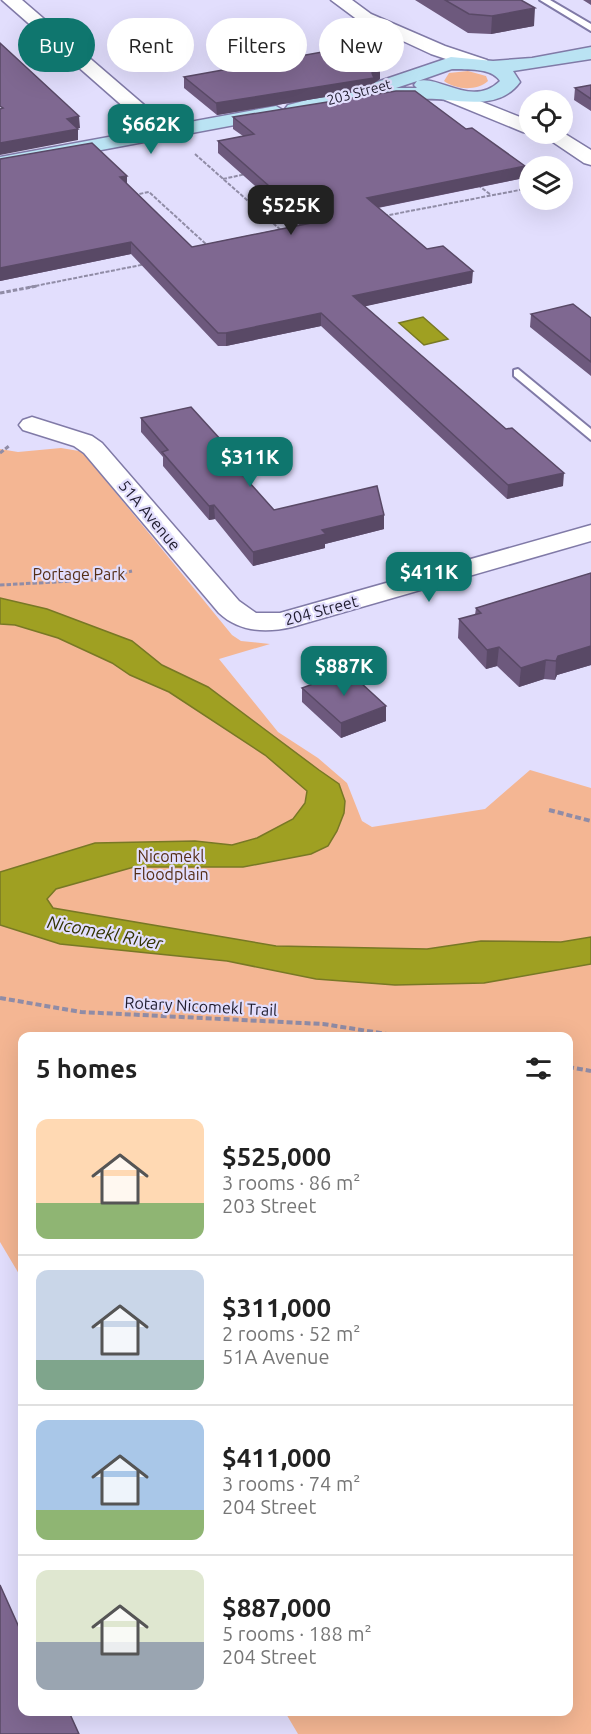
<!DOCTYPE html>
<html lang="en">
<head>
<meta charset="utf-8">
<style>
	:root { --surface:#fff; --page:#f6f6f6; --text:#222; --muted:#767676; --line:#e0e0e0; --accent:#0f766e }
	body { margin:0; font-family:Ubuntu,sans-serif; background:var(--page); color:var(--text); height:100vh; display:flex; flex-direction:column; font-size:22px; white-space:nowrap }
	* { box-sizing:border-box; margin:0 }
	p { font-size:20px; color:var(--muted) }
	.icon { flex:none; width:33px; height:33px; fill:none; stroke:currentColor; stroke-width:2; stroke-linecap:round; stroke-linejoin:round }
	.map { position:relative; flex:1; overflow:hidden }
	.drawer { position:absolute; left:18px; top:1032px; width:555px; height:684px; display:flex; flex-direction:column; background:var(--surface); border-radius:12px; box-shadow:0 6px 24px #0002 }
	.drawer>* { flex:none }
	.hud { position:absolute; left:18px; top:18px; width:555px; height:54px; display:flex; gap:12px }
	.controls { position:absolute; left:519px; top:90px; display:grid; gap:12px }
	.controls a { display:grid; place-items:center; width:54px; height:54px; border-radius:50%; background:var(--surface); box-shadow:0 6px 24px #0002; font-size:30px }
	.price { position:absolute; translate:-50% -51px; padding:0 14px; border-radius:12px; background:var(--accent); color:#fff; font-size:20px; line-height:39px; filter:drop-shadow(0 2px 3px #0008) }
	.price::after { content:''; position:absolute; left:50%; top:36px; width:18px; height:14px; margin-left:-9px; background:inherit; clip-path:polygon(0 0,100% 0,50% 100%) }
	.price.active { background:#222; color:#fff }
	ul { padding:0; list-style:none }
	li { display:flex; align-items:center; gap:18px; height:150px; padding:0 18px }
	li+li { border-top:2px solid var(--line) }
	li span { display:grid; place-items:center; flex:none; width:168px; height:120px; border-radius:12px; color:#555 }
	li>.icon { margin-inline-start:auto }
	span .icon { width:72px; height:72px; fill:#fffc; stroke-width:1 }
	li b { font-size:26px }
	h2 { display:flex; justify-content:space-between; align-items:center; height:72px; padding:0 18px; font-size:26px }
	.pill { padding:0 21px; border-radius:27px; background:var(--surface); box-shadow:0 6px 24px #0002; font-size:21px; line-height:54px }
	.pill.active { background:var(--accent); color:#fff }
	.map>svg:first-child { display:block }
	.green { fill:#f4b693 }
	.water { fill:#9fa022; stroke:#787825; stroke-width:1.5 }
	.lines { fill:none; stroke-linecap:round; stroke-linejoin:round }
	.service-casing { stroke:#807aa7; stroke-width:4 }
	.minor-casing { stroke:#807aa7; stroke-width:3 }
	.tertiary-casing { stroke:#807aa7; stroke-width:3 }
	.secondary-casing { stroke:#807aa7; stroke-width:3 }
	.path-far2 { stroke:#908ca6; stroke-width:2; stroke-dasharray:4 1.5; stroke-linecap:butt }
	.path-far1 { stroke:#908ca6; stroke-width:3; stroke-dasharray:4.5 2; stroke-linecap:butt }
	.path { stroke:#908ca6; stroke-width:4; stroke-dasharray:6 3; stroke-linecap:butt }
	.service { fill:#fff; fill-rule:evenodd }
	.minor { fill:#fff; fill-rule:evenodd }
	.tertiary { fill:#fff; fill-rule:evenodd }
	.secondary { fill:#bae3f3; fill-rule:evenodd }
	.wall { fill:#6d597d }
	.shaded-wall { fill:#594966 }
	.building { fill:#7f6891; stroke:#594966; stroke-width:1.5 }
	.labels { text-anchor:middle; dominant-baseline:central; stroke-width:4.5; stroke-linejoin:round; paint-order:stroke }
	.far-street-label { font-size:14px; fill:#1e1b2d; stroke:#e2defd }
	.street-label { font-size:16px; fill:#1e1b2d; stroke:#e2defd }
	.park-label { font-size:16px; fill:#552e16; stroke:#e2defd }
	.water-label { font-size:18px; font-style:italic; fill:#323300; stroke:#e2defd }
</style>
</head>
<body>
<div class="map">
<svg width="591" height="1734" viewBox="0 0 591 1734">
	<rect width="100%" height="100%" fill="#e2defd"/>
	<path class="green" d="M468,71l18,5 2,5c-11,10 -32,9 -44,0l5,-8z
		M61,448l18,3 6,4 147,180 9,6 29,3 -51,15 59,73 40,26 29,25 15,38 10,6 113,-18 45,-39 61,18v946h-293l-13,-22h283v-676h-546v243l-22,-37v-793l18,3z"/>
	<path class="water" d="M423,317l25,22 -24,6 -25,-22z
		M0,598l47,11 85,32 30,24 46,22 111,83 20,14 6,17 -1,12 -7,18 -9,15 -17,8 -68,13h-109l-78,22 -9,10 6,9 223,38 151,3 54,-8 80,1 30,-5v27l-107,19 -89,2 -79,-6 -89,-18 -167,-17 -60,-19v-53l95,-29 100,-2 37,4 25,-7 36,-19 12,-16 2,-12 -42,-36 -96,-63 -39,-17 -18,-12 -54,-25 -43,-13 -15,-1z"/>
	<g class="lines">
		<defs>
			<path id="service" d="M540,0h10l41,24v7z
				M518,369l73,60v11l-77,-64v-6z"/>
			<path id="minor" d="M2,0h20l150,129 3,4 -3,4h-14z
				M32,417l60,19 10,7 137,158 17,12h24l311,-88v16l-299,86c-26,6 -53,5 -73,-14l-135,-160 -10,-7 -51,-16 -4,-5 4,-5z"/>
			<path id="tertiary" d="M331,0h21l19,14 74,32 42,14 2,4 -9,6 -7,-2 -42,-14 -41,-19h-12z
				M452,90l78,31v13h2l-9,-2 -78,-32 -3,-4 3,-4z
				M562,132l29,18v15l-7,-2 -43,-29z"/>
			<path id="secondary" d="M591,47v12l-78,12 7,11c-18,25 -48,20 -74,18 -14,-2 -31,-1 -46,0 -12,0 -22,5 -33,2l-2,-5 -70,18 -10,-6 3,-4 89,-23 74,-25 42,4 39,-3zM452,69c15,1 39,-2 48,12 -28,27 -60,-6 -82,0zM417,81l-3,4 3,3h-21z
				M276,106l10,6 -3,4 -283,53v-12z"/>
		</defs>
		<use href="#service" class="service-casing"/>
		<use href="#minor" class="minor-casing"/>
		<use href="#tertiary" class="tertiary-casing"/>
		<use href="#secondary" class="secondary-casing"/>
		<path class="path-far2" d="M195,154l87,77
			M223,179l23,-5
			M478,185l13,10
			M134,195l15,-3 59,54
			M384,216l146,-28
			M30,287l116,-23"/>
		<path class="path-far1" d="M0,293l37,-7
			M0,453l9,-7
			M0,585l92,-5 40,-9"/>
		<path class="path" d="M549,810l42,11
			M0,998l81,14 242,12 77,12
			M568,1067l23,4"/>
		<use href="#service" class="service"/>
		<use href="#minor" class="minor"/>
		<use href="#tertiary" class="tertiary"/>
		<use href="#secondary" class="secondary"/>
	</g>
	<path class="wall" d="M415,0h106l13,26 -43,8 -23,-1z
		M583,0h8v5z
		M184,77l196,2 -6,4v6l-157,26 -33,-27z
		M591,85v26l-17,-11 1,-12z
		M233,117l291,61 -146,30 49,41 45,34 -107,23 198,180 -56,13 -186,-173 -95,20h-8l-87,-92 -131,27v-122l127,25 65,63 107,-22 -81,-72v-12l25,-5 -10,-7z
		M531,314l60,4v58l-61,-49z
		M141,418l80,22v11l53,59 110,5v14l-59,15v4l-72,18 -38,-47 -6,1 -46,-54v-9l-22,-25z
		M591,573v92l-34,10 -2,5 -11,-1 -25,8 -22,-21 -11,3 -28,-31 1,-19 16,-4 1,-7z
		M302,688l84,33 -45,17 -39,-36z"/>
	<path class="shaded-wall" d="M535,8l-1,18 -43,8 1,-18z
		M380,67v12l-6,4v6l-157,26 -1,-12 156,-30z
		M79,116l1,12 -12,2 -1,-11z
		M78,129v11l-78,15v-12z
		M525,166l-1,12 -158,32 1,-12z
		M127,176v12l-7,-11z
		M131,242v12l-131,27v-13z
		M473,271l-1,12 -119,26v-13z
		M321,313v13l-95,20v-13z
		M221,440v13l-9,-12z
		M564,473l-1,13 -56,13 1,-14z
		M214,505l1,14 -6,1v-14z
		M384,515v14l-59,15v4l-72,18v-14l69,-22z
		M591,646v19l-34,10 -2,5 1,-19 2,-5z
		M499,647l-2,19 -11,3 1,-19z
		M546,660l-2,19 -25,8 2,-19z
		M386,706v15l-45,17v-15z"/>
	<path class="building" d="M445,0h76l14,8 -43,8 -23,-2z
		M0,43l79,73 -12,3 11,10 -78,14v-34l3,-1 -3,-2z
		M350,47l30,20 -8,6 2,5 -158,25 -32,-26z
		M591,85v14l-16,-11z
		M396,91h19l51,38 6,-1 53,38 -158,32 60,51 16,-3 30,25 -120,25 153,133 6,-1 52,45 -56,12 -187,-172 -95,20h-8l-87,-91 -131,26v-109l92,-16 35,33 -7,1 72,70 119,-24 -93,-82 36,-7 -21,-17z
		M573,304l18,14v44l-60,-48z
		M191,407l30,33 -9,1 62,69 103,-24 7,29 -62,15 4,4 -73,18 -39,-47 -5,1 -47,-54 6,-2 -27,-32z
		M591,573v73l-33,10 -2,5 -10,-1 -25,8 -22,-21 -12,3 -28,-31 22,-6 -5,-5z
		M348,671l38,35 -45,17 -39,-35z
		M0,1585l22,49v78h47l10,22h-79z"/>
	<g class="labels">
		<g class="far-street-label">
			<text transform="translate(359 92) rotate(-15)">203 Street</text>
		</g>
		<g class="street-label">
			<text transform="translate(150 515) rotate(50)">51A Avenue</text>
			<text transform="translate(321 610) rotate(-15)">204 Street</text>
			<text transform="translate(201 1006) rotate(3)">Rotary Nicomekl Trail</text>
		</g>
		<g class="park-label">
			<text x="79" y="574">Portage Park</text>
			<text x="171" y="856">Nicomekl<tspan x="171" dy="18">Floodplain</tspan></text>
		</g>
		<g class="water-label">
			<text transform="translate(105 932) rotate(11)">Nicomekl River</text>
		</g>
	</g>
</svg>
<div class="controls">
<a><svg class="icon" aria-label="locate" viewBox="0 0 24 24"><circle cx="12" cy="12" r="6"/><path d="M12 2v4M12 18v4M2 12h4M18 12h4"/></svg></a>
<a><svg class="icon" aria-label="layers" viewBox="0 0 24 24"><path d="M12 4l9 5-9 5-9-5zM3 14l9 5 9-5"/></svg></a>
</div>
<b class="price" style="left:151px;top:155px">$662K</b>
<b class="price active" style="left:291px;top:236px">$525K</b>
<b class="price" style="left:250px;top:488px">$311K</b>
<b class="price" style="left:429px;top:603px">$411K</b>
<b class="price" style="left:344px;top:697px">$887K</b>
<div class="hud">
<a class="pill active">Buy</a>
<a class="pill">Rent</a>
<a class="pill">Filters</a>
<a class="pill">New</a>
</div>
<section class="drawer">
<h2>5 homes<svg class="icon" aria-label="filters" viewBox="0 0 24 24"><path d="M4 7h16M4 17h16"/><circle cx="9" cy="7" r="2"/><circle cx="15" cy="17" r="2"/></svg></h2>
<ul>
<li><span style="background:linear-gradient(#ffd9b3 70%,#8fb573 0)"><svg class="icon" aria-label="home" viewBox="0 0 24 24"><path d="M3 11l9-7 9 7M6 9v11h12V9"/></svg></span><div><b>$525,000</b><p>3 rooms · 86 m²</p><p>203 Street</p></div></li>
<li><span style="background:linear-gradient(#c9d6e8 75%,#7fa58c 0)"><svg class="icon" aria-label="home" viewBox="0 0 24 24"><path d="M3 11l9-7 9 7M6 9v11h12V9"/></svg></span><div><b>$311,000</b><p>2 rooms · 52 m²</p><p>51A Avenue</p></div></li>
<li><span style="background:linear-gradient(#a9c7e8 75%,#8fb573 0)"><svg class="icon" aria-label="home" viewBox="0 0 24 24"><path d="M3 11l9-7 9 7M6 9v11h12V9"/></svg></span><div><b>$411,000</b><p>3 rooms · 74 m²</p><p>204 Street</p></div></li>
<li><span style="background:linear-gradient(#dfe7d0 60%,#9aa5b1 0)"><svg class="icon" aria-label="home" viewBox="0 0 24 24"><path d="M3 11l9-7 9 7M6 9v11h12V9"/></svg></span><div><b>$887,000</b><p>5 rooms · 188 m²</p><p>204 Street</p></div></li>
</ul>
</section>
</div>
</body>
</html>
